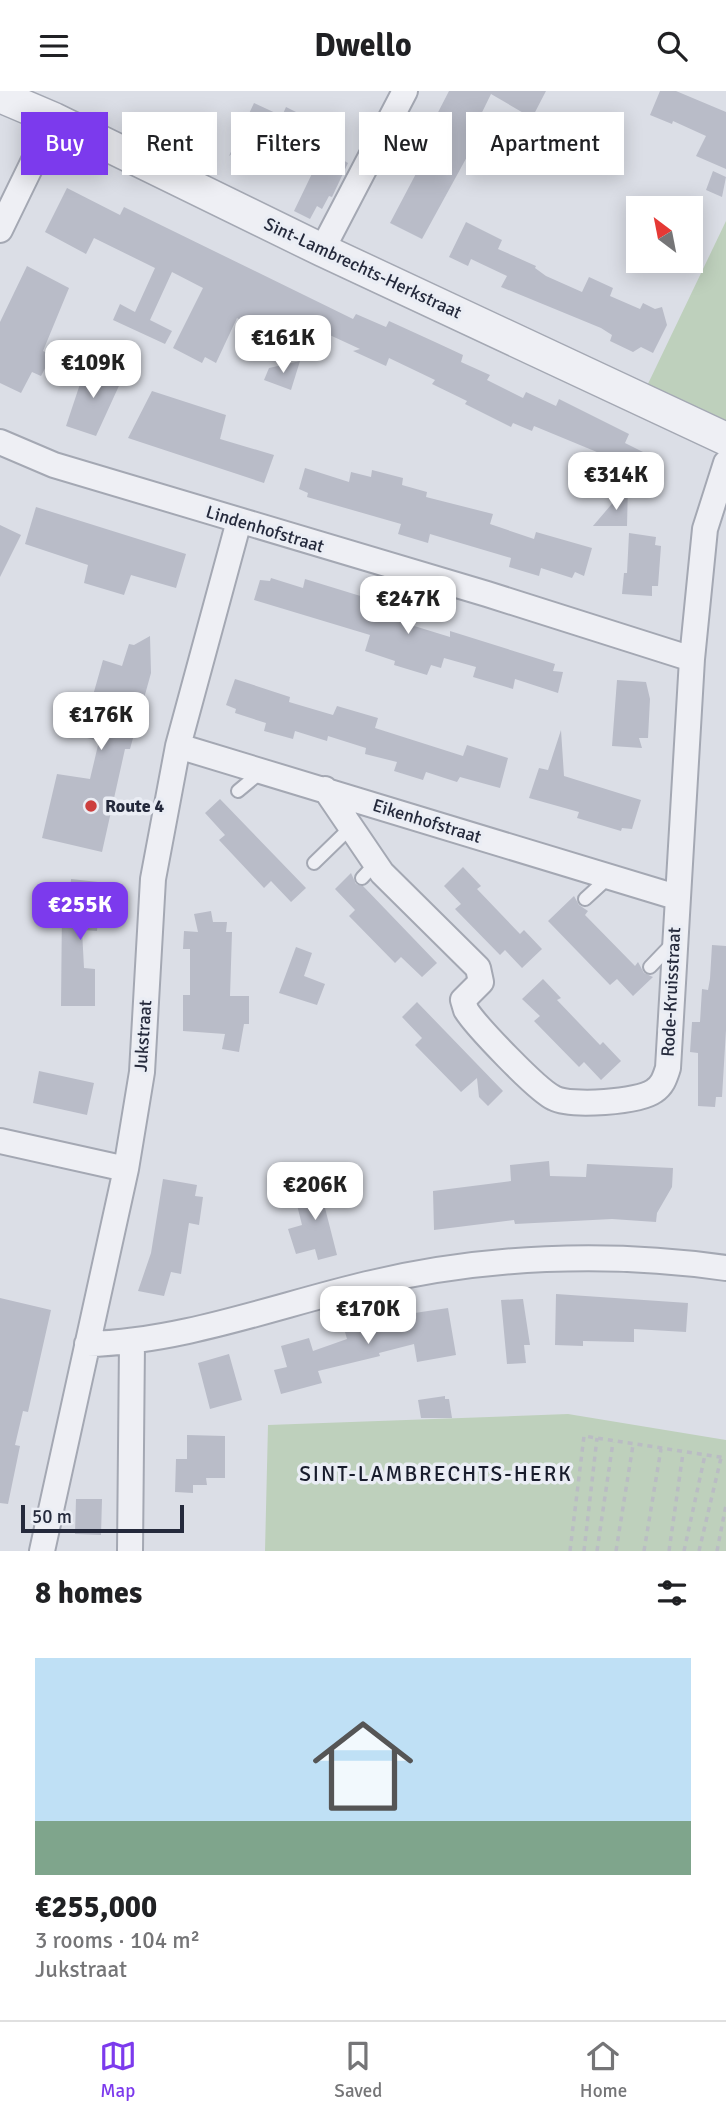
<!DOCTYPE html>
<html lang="en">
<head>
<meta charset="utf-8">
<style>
	:root { --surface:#fff; --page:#f2f2f2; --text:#202124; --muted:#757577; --line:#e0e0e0; --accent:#7c3aed }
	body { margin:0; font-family:Signika,sans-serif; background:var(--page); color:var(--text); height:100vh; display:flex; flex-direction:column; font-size:26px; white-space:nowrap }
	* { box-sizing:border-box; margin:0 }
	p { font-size:23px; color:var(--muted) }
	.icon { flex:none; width:38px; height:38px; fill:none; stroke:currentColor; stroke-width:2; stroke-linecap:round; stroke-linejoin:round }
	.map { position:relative; height:1460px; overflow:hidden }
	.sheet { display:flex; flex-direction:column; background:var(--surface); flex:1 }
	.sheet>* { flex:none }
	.hud { position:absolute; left:21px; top:21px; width:684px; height:63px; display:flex; gap:14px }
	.needle { width:46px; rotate:328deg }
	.buttons { position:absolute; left:626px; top:105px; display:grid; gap:14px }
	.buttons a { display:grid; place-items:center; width:77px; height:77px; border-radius:0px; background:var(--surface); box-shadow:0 4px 18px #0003; font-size:35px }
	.scale { position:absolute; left:21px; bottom:18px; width:163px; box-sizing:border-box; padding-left:7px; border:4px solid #252a3c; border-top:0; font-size:19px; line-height:24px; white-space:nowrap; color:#252a3c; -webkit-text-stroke:5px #eaedf4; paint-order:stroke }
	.price { position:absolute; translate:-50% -60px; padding:0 16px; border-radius:14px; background:#fff; color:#222; font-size:23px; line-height:46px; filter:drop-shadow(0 2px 4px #0008) }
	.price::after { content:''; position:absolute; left:50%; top:42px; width:21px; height:16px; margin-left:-10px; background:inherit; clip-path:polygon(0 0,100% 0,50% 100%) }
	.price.current { background:var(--accent); color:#fff }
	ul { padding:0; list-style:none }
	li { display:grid; align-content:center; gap:14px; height:371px; padding:0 35px }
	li+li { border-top:2px solid var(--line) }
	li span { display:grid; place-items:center; height:217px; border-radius:0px; color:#555 }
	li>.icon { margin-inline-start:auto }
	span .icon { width:126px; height:126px; fill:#fffc; stroke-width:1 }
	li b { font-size:30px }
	h2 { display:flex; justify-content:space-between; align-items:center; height:84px; padding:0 35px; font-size:30px }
	.chip { padding:0 24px; border-radius:0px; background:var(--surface); box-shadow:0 4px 18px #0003; font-size:24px; line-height:63px }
	.chip.current { background:var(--accent); color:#fff }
	header { display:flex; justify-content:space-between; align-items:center; height:91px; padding:0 35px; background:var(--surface); font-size:32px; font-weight:700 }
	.menu { display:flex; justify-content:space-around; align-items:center; height:98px; border-top:2px solid var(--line); background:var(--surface); font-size:19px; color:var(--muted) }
	.menu a { display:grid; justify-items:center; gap:4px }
	.menu .current { color:var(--accent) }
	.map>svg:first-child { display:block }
	.green { fill:#bed0bc }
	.building { fill:#b9bcc8 }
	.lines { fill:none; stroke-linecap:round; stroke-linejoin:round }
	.service-casing { stroke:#a4a8b3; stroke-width:16 }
	.minor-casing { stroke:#a4a8b3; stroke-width:28 }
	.tertiary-casing { stroke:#a4a8b3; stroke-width:35 }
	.path { stroke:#babcc4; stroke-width:3.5; stroke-dasharray:5 5; stroke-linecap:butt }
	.service { stroke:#eeeff4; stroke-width:12 }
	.minor { stroke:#eeeff4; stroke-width:24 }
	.tertiary { stroke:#eeeff4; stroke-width:32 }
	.poi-dot { fill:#cd3f3e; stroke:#eaedf4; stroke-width:2.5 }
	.labels { text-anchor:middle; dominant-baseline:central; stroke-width:7; stroke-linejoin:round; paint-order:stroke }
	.street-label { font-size:18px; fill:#252a3c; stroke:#eaedf4 }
	.poi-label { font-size:18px; font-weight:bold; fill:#252a3c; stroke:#eaedf4; text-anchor:start }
	.quarter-label { font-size:21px; letter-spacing:2px; fill:#181c2c; stroke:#eaedf4 }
</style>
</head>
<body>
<header><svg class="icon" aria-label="menu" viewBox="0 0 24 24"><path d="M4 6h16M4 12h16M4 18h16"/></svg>Dwello<svg class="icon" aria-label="search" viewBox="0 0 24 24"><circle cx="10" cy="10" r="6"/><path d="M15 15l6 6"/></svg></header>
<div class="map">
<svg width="726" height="1460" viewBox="0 0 726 1460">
	<rect width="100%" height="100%" fill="#dbdee6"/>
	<path class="green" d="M726,130v204l-80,-37z
		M568,1323l158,26v111h-461l3,-126z"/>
	<path class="building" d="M449,0h97l-14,27 -41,-24 -23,47 6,3 -52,95 -32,-16 30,-57 3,-10 -6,-3z
		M660,0h16l50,21v57l-30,-13 10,-20 -33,-15 -1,3 -22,-9z
		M254,12l28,13 4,-9 20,10 -17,34 -34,-16 -26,21z
		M334,64l14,8 -16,34 -3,-1 -7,13 -5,-3 -7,13 -16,-8 26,-54 10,6z
		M713,80l13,6 -4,20 -16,-7z
		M67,97l53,27 4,-8 229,112 3,-5 30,13 3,-6 46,21 28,13 -2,7 29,13 -3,5 36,18 3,-6 30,14 3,-7 70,35 -4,9 20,10 -7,16 -104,-43 -2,5 -19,-8 -2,4 -46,-23 2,-3 -35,-17 3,-4 -46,-22 -3,8 -33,-15 7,-2 -65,-30 -11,23 -47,-24 -21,45 -11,-6 -3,6 -29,-15 30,-60 -31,-16 -22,48 22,11 -7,13 -52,-24 7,-16 15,8 20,-44 -61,-30 -8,16 -41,-22z
		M466,131l36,18 -4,9 38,17 -1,2 11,8 36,16 7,-15 24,11 -3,8 30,13 3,-6 12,6 7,-2 5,18 -14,28 -12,-6 -8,5 -23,-11 2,-6 -11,-7 -100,-41 6,-11 -36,-17 -3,7 -19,-9z
		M27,175l42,22 -26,63 9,4 -11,21 -9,-4 -11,21 -21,-10v-61z
		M300,270l-9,29 -27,-10 5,-12z
		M86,275l37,11 -27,59 -30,-10z
		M152,300l74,24 -6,24 54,16 -10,28 -136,-45z
		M305,377l44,14 2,-10 20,5 1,-7 31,8 -1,7 25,7 -1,5 67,17 -3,10 44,15 2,-7 56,16 -8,28 -9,-4 -3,6 -31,-10 -2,8 -30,-9 2,-9 -81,-24 -2,9 -30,-9 3,-10 -94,-27 1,-4 -9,-4z
		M628,394l-1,41h-34z
		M36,416l150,47 -10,34 -45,-13 -7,20 -40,-12 4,-18 -63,-21z
		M0,434l21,10 -21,42z
		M629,442l27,4 -1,8 6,1 -3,40h-6v10l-30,-2 2,-21h3z
		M271,487l32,10 2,-9 62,19 17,5 -2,7 30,10 -1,5 39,12v-6l105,33 -2,7 10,1 -5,21 -43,-14 -2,10 -40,-12 3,-10 -32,-9 -3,10 -10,-3 -4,10 -33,-10 1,-4 -30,-10 5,-16 -116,-35 6,-20 10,1z
		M150,545l1,37 -21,76h-5l-23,103 -60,-14 15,-64 33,5 9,-38 -28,-7 5,-17 10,3 17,-60 19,6 7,-22 5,1z
		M235,588l55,18 -1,5 44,13 4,-9 41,12 -3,10 88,28 4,-11 41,13 -8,30 -40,-11 -3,5 -31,-10 -3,8 -13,-4 -16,-5 3,-9 -32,-8 1,-6 -38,-12 -1,5 -32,-10 -2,8 -29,-8 2,-8 -31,-10 1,-4 -10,-4z
		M617,589l29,2 4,17 -2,39h-9l3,10 -30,-2z
		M561,639l3,46 77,24 -9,29 -10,-1 -1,3 -44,-13 2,-6 -50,-14 10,-30 9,2z
		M220,708l86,89 -15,14 -20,-21 -7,7 -45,-48 6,-5 -20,-22z
		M463,776l18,19 -4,3 43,45 4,-4 18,19 -20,19 -17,-18 -5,5 -45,-46 6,-5 -17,-18z
		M351,782l5,11 7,2 74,77 -15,14 -21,-20 -6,6 -46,-47 6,-6 -20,-21z
		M71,788l36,4 -3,27 -5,-1 -2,22 -15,-1 2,38 11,1v37h-34l1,-98h7z
		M574,805l5,9 9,6 -3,4 50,51 3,-4 6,11 9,4 -20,19 -16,-17 -7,6 -62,-64z
		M211,820l2,11h14l-1,10h6l-2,64h19v28h-5l-5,28 -17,-3 3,-15 -42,-3v-36h7v-46h-7l1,-18 14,1 -4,-18z
		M712,854l14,1v84l-4,67h-6l-1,10 -17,-1v-53l-8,-1 2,-30h8l2,-33 6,1 2,-11z
		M296,856l16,6 -8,23 21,8 -8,21 -38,-12z
		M543,888l18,19 -4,2 43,45 3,-3 18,19 -20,19 -17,-18 -5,5 -45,-46 6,-5 -18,-17z
		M417,911l86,89 -15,15 -9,-9 -2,-19 -16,14 -46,-47 7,-7 -20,-21z
		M39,980l55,12 -7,32 -54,-12z
		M549,1070l1,15 36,1 1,-13 86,4 -1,19 -15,26 -1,9 -44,-3 -97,5 -1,-4 -80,10 -1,-39 78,-10 -1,-16z
		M163,1088l34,6 -2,11 8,1 -4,28 -10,-2 -8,51 -10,-2 -7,24 -26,-5 13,-38z
		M325,1094l14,7 3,12 -17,4 12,47 -19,5 -3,-11 -19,5 -8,-25 14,-4 -8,-32z
		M556,1203l132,9 -2,29 -52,-3v13l-51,-1v5l-28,-1z
		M0,1207l51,12 -23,102 -5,-1 -8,34 5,1 -12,58 -8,-1z
		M523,1208l7,46h-6l2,18 -19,1 -6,-64z
		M448,1217l8,47 -39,7 -3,-18 -35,9 1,3 -62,15 4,12 -41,11 -7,-24 13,-3 -6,-21 28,-8 4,13 34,-12 -2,-7 17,-6 -1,-5z
		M229,1263l13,46 -32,9 -12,-46z
		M445,1305v3h4l3,19h-31l-3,-18z
		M187,1344l38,1v42h-19l1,7h-14v8l-18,-1 1,-33h11z
		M76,1408h26l-1,36 -26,-1z"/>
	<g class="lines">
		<defs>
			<path id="service" d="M238,700l24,-20
				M314,772l36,-35
				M362,787l14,-15
				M585,808l24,-22
				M650,876l24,-25"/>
			<path id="minor" d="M0,139l54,-111
				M322,159l83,-159
				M0,351l54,23 433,129 205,65
				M178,655l498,151
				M325,698l57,84 96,95 3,14 -18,18 3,10c10,16 71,80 88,88 17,9 85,4 100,-7 9,-6 11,-14 14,-23l24,-409 13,-130 21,-66
				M0,1050l126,28
				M87,1253c94,-2 188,-38 280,-60 116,-28 241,-33 359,-16
				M42,1460l84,-382 16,-97 11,-193 25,-133 61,-225
				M130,1460l2,-208"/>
			<path id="tertiary" d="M0,5l54,23 268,131 404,189"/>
		</defs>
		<use href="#service" class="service-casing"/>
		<use href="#minor" class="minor-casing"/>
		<use href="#tertiary" class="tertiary-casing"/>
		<path class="path" d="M570,1460l14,-115 142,22
			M584,1460l13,-113
			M597,1460l16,-109
			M616,1460l17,-106
			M644,1460l17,-102
			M669,1460l14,-98
			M684,1460l21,-96
			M699,1460l22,-93
			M717,1460l9,-46"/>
		<use href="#service" class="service"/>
		<use href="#minor" class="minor"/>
		<use href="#tertiary" class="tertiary"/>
	</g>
	<circle class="poi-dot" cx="91" cy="715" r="7"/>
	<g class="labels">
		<g class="street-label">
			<text transform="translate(363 177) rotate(25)">Sint-Lambrechts-Herkstraat</text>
			<text transform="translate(265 438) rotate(17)">Lindenhofstraat</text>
			<text transform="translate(427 730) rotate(17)">Eikenhofstraat</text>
			<text transform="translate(671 901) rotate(-87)">Rode-Kruisstraat</text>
			<text transform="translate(143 945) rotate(-86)">Jukstraat</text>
		</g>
		<g class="poi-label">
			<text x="105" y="715">Route 4</text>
		</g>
		<g class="quarter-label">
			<text x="436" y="1383">SINT-LAMBRECHTS-HERK</text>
		</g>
	</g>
</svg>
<div class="buttons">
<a><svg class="needle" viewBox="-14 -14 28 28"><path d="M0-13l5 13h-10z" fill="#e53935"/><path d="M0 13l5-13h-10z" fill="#757577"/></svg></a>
</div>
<div class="scale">50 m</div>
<b class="price" style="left:283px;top:284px">€161K</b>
<b class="price" style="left:93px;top:309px">€109K</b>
<b class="price" style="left:616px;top:421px">€314K</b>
<b class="price" style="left:408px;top:545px">€247K</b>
<b class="price" style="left:101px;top:661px">€176K</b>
<b class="price current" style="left:80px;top:851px">€255K</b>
<b class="price" style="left:315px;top:1131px">€206K</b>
<b class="price" style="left:368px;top:1255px">€170K</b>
<div class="hud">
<a class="chip current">Buy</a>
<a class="chip">Rent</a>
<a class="chip">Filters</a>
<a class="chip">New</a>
<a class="chip">Apartment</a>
</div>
</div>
<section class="sheet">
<h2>8 homes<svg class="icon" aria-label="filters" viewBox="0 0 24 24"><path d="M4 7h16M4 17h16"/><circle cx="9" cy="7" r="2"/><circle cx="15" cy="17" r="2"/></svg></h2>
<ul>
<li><span style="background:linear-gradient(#bfe0f5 75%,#7fa58c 0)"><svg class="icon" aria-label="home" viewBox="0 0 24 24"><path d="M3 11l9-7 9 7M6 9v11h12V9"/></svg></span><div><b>€255,000</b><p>3 rooms · 104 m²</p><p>Jukstraat</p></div></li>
</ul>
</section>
<nav class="menu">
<a class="current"><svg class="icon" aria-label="map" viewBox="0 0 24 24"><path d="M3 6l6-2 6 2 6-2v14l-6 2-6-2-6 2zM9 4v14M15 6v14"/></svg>Map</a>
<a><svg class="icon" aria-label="saved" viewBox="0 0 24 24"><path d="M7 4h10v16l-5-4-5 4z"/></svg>Saved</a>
<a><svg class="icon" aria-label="home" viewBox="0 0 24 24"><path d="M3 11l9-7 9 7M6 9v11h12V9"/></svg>Home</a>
</nav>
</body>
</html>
